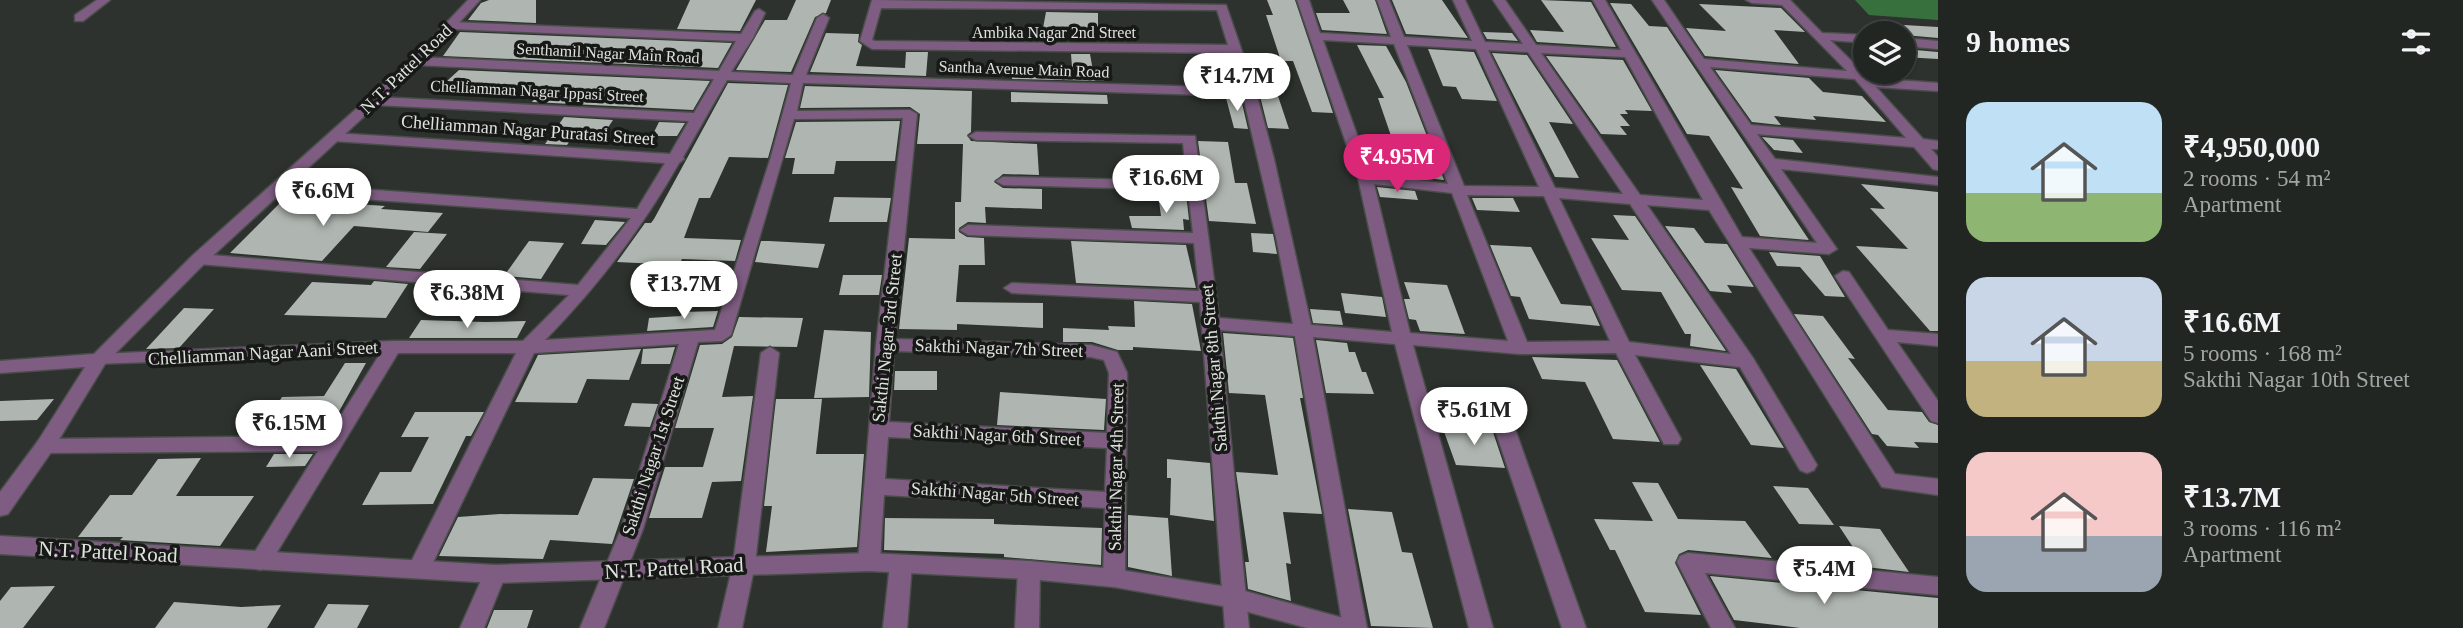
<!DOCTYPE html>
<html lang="en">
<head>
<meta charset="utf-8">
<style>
	:root { --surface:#222622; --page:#2e322f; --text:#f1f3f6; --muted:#a2a5a5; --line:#3f4340; --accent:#db2777 }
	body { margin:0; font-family:"Times New Roman",serif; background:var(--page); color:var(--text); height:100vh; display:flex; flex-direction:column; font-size:26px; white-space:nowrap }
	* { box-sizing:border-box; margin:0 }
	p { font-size:23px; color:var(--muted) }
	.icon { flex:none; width:38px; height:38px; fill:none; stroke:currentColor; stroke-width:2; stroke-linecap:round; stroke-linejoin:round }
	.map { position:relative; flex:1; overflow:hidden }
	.panel { display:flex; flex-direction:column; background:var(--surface); width:525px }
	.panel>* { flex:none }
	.controls { position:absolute; left:1853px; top:21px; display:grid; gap:14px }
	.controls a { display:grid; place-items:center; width:63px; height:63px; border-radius:50%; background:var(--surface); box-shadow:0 2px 5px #0004,0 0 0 2px var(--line); font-size:35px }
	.price { position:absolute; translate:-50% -60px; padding:0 16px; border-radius:24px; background:#fff; color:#222; font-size:23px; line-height:46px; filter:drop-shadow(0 2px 4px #0008) }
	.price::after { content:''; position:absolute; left:50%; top:42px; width:21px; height:16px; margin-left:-10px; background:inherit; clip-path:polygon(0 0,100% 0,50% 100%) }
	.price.on { background:var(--accent); color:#fff }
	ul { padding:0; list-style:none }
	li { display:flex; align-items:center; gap:21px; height:175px; padding:0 28px }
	li span { display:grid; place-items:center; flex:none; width:196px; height:140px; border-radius:21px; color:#555 }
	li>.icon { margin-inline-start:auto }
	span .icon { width:84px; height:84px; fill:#fffc; stroke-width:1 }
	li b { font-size:30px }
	h2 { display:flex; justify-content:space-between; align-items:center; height:84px; padding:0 28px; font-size:30px }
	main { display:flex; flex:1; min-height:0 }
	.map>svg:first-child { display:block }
	.forest { fill:#38703d }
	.building { fill:#afb5b0 }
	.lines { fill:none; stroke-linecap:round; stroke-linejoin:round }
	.minor-casing { stroke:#4a4e4a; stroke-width:3 }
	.tertiary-casing { stroke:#4a4e4a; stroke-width:3 }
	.minor { fill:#7f5d83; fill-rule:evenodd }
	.tertiary { fill:#7f5d83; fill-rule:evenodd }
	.labels { text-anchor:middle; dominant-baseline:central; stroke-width:7; stroke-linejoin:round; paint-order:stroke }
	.far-street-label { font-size:16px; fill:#e0e2e0; stroke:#171917 }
	.street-label { font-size:18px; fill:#e0e2e0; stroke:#171917 }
	.near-street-label { font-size:21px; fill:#e0e2e0; stroke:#171917 }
</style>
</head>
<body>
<main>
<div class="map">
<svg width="1938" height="628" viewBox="0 0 1938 628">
	<rect width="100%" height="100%" fill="#2d322e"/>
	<path class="forest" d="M1855,0h83v20l-69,-5z"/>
	<path class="building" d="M489,0h47v23l-68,-3 13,-17z
		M690,0h66l-16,31 -63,-2z
		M796,0h35l-5,13 -11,4 -24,55 -55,-2 29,-50h22z
		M1267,0h28l38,113 -21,-1 -19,-51h-12l-15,-46h7z
		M1343,0h32l12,34 -65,-4 -6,-17h34z
		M1392,0h50l26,38 -62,-4z
		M1541,0l50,2 25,45 -79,-5 -7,-12 34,2z
		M1610,3l21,1 18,22 18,1 142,213 -49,-4 -29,-49 12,2 -34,-53 -22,-2z
		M1699,4l82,4 24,24 -31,-2 25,34 -94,-8 -19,-28 40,3z
		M1046,12l52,1v18l-55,-3z
		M1904,25l34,2v11l-34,-3z
		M460,32l272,11 -14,25 -275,-12z
		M1483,32l29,1 6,8 -31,-2z
		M826,33l33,1 -1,8 4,3 -6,21 49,2 1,-16h22l-2,24 -116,-4z
		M1357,45l29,1 20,36 38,98 -71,-8 1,-12 26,2 -22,-64h6z
		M1428,49l46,3 23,49 -35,-2 -6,-12 -13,-1z
		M1904,49l34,3v7l-34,-2z
		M1492,53l35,2 46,69 -24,-2 30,56 -24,-1z
		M1071,54h19l3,17h10l2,10 -93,-2 1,-12h59z
		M1210,55l18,1 9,29 -45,-1 -4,-17 26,1z
		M1546,56l77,4 29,51 -27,-1 3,4h-8l10,12h-10l7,9 -26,-1z
		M459,70l251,11 -17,29 -161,-8 11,-15 -96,-6z
		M1715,70l94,8 14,14 39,4 24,26 -73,-6 3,4 -42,-4 7,9 -29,-3z
		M728,83l60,2 -20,73 -39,-1 -19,41h-11l-15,40 57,2 -6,21 -53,-2 -3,6 -62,-3 28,-39h6l3,-4z
		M805,86l167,5 -1,41 -4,3 4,6 66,3 2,31 -36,-1 -9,8 9,6 39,1v20l-57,-2 1,16 -18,-1 -9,6v4l8,5 17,1 1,27h-26l-3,37 87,1v25l-86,-4v6l-58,-1 10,-91 46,1v-37h6l2,-58h-46l3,-30 -10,-7 -110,1z
		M1011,92l96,3 1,9 -97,-2z
		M1260,96h18l11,33 -21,-1z
		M1226,98l15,1 7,30 -14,-1z
		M564,117l49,3 -10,15 -28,-1 -8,11 -22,-1z
		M900,121l-5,40h-59l-2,13h-42l3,-16h-10l11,-36z
		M659,122l26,1 -8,13h-25z
		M1762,137l31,3 10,13 -29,-3z
		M1198,141l30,1 7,41h12l9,41 -47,-3z
		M1163,163l20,1 1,14h-19z
		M1861,184l77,8v139h-8l-74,-85 52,3 -38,-41 15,1z
		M1377,187l38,4 3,9 -38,-3z
		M1166,192l20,1 3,27 -6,-1 1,11 -52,-2 -3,-12h32l-2,-15h8z
		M834,197l57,1 -4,24h-58z
		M1472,198h41l7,14 -43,-2z
		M284,199l101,7 -4,3 62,4 -15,19 -74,-6 -32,35 -92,-8z
		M1613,215l22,1 91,135 -36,-5 1,-12h-6l-24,-42 -39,-2 -31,-52 38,2z
		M595,220l30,2 -19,23 -25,-1z
		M1665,226l29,2 11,15 22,1 27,43 -27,-2 5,8 -22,-2z
		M414,232l33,2 -27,35 -34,-2z
		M1251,233l22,1 4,20 -24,-2z
		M529,241l35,2 -23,36 -37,-3z
		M761,241h8l56,3 -7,24 -63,-6z
		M1071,241l115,4 10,43 -120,-5z
		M1490,245l41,2 30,57 30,2 9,20 -71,-7 -9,-22 -9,-1z
		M1769,252l51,4 25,41 -20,-1 -25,-29 -23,-1z
		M843,275h39l-3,20h-40z
		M374,281l34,3 -22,34 -102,-3 28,-33 59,3z
		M1404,282l43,3 18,49 -45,-3 -4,-11 -7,-1 -5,-20h6z
		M1341,293l41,4 4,20 -41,-4z
		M1134,301l58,3 9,47 -68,-4v3h-15l-26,-8h-29v-14l46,2 -1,-4 27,1z
		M184,308l30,1 -35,39 -33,1z
		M1310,309l30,2 3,14 -30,-2z
		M718,311l-5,16 -66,4 2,-13 32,-2 1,-4z
		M1794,314l29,2 32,43 -7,-1 40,52 34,2 7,10 9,3v18l-24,-1 5,6 -32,-2 -9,-11 -6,-1z
		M739,317l64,1 -6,29 -63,-1 -12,51 31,-1 -12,85 -29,1 -10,36h-53l16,-51h38l11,-39h-39l25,-83 22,-1 10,-7z
		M421,320l64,2 41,-1 -9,17h-108z
		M824,330l47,2 -2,65 -55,1z
		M1223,333l70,5 10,60h-3l22,116 -39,-2 8,52 -5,-1 5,38 -43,-12 -3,-27h4l-13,-90 42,3 -13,-80 -36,-2z
		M1316,340l31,3 2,9h6l7,20h4l8,22 -48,-1z
		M675,347l-5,17h-29l2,-15z
		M641,349l-12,31 -42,-1 -10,24 -62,-1 23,-47z
		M1532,357l85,3 43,82 -47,-3 -28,-57 -43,-3z
		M345,363h21l-39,70 -40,1 4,-8h-28l19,-29 42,-1z
		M1700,365l36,4 48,79 -33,-3z
		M895,371h42v19h-43z
		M1000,392l106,7 -2,31 -107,-5z
		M54,399l-17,21 -37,1v-20z
		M776,399h46l-6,55h48l-7,93 -91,5 6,-46h-8z
		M632,403l26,1 -8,23 -26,-1z
		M415,412h69l-13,24h-5l-33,68 -71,1 18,-33h31l18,-35h-28z
		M1442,426l50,3 13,39 -49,-3z
		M274,454h39l-8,12 -39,1z
		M201,458l-25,38h78l-34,50 -100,-6 3,-3h-45l32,-42h22l26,-36z
		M1167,459l43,4 4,58 -44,-6 1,-37h-4z
		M593,478l41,1 -22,65 -62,-4 -7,19 -104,-3 19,-39 42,-3 78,1z
		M1632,482l26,1 20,36 67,2 27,37 -84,-8 -9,4 -4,9 26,52 -56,-3 -30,-62h-5l-16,-31 59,2z
		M1773,486l35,2 26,37 -35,-1z
		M1348,509l44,3 10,40 10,1 21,75 -62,-2z
		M1128,515l40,3 4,58 -44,-9z
		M885,518l109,1v5l108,4 -1,37 -97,-8v-3l-120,-4z
		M1839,526l41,3 29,43 -43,-5z
		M1710,576l228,22v30h-138l-66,-8z
		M55,586l-32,42h-23v-27l11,-14z
		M174,602l67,5 40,-2 -14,23h-112z
		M328,604l41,1 -12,23h-43z
		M494,610h39l-6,18h-40z"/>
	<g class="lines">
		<defs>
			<path id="minor" d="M97,0h13l-27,21h-8v-6z
				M872,0l354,5 30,87 18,67 37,166 81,7 -34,-154 -61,-178h12l11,33 71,4 -14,-37h12l15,37 68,4 -19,-41h12l20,42 38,2 -30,-44h12l31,45 85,5 -28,-50h12l137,237 75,6 -165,-243h12l40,59 143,12 -65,-66 -30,-2 -6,-3h44l32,33 44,2v8l-36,-3 39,38 69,5v8l-62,-4 47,52 15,2v8h-7l7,8v13l-5,-1 -19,-22 -157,-13 18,25 163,18v8l-157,-16 56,80 -8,5 -80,-6 146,226 43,5v16l-56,-8 -173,-277 -62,-5 106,153 64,107 -3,5 -7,3 -7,-3 -60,-103 -105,-12 46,84 -3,5h-14l-48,-91 -96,1 -107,-9 80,283h-24l-74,-284 -82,-7 54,291h-24l-48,-292 -75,-6 29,298h-24l-25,-326 -188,-9 -8,-5 8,-5 187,8 -5,-48 -226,-8 -8,-5 8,-5 225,8 -5,-43 -185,-5 -7,-4 7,-4 184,4 -4,-38 -207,-3 -7,-4 7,-4 219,4 24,182 74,6 -17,-87 -33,-141 -440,-13 -6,28 113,-1 7,4 -22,225 196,6 26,7 10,21 -2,205 -3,7 -8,2 -8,-2 -3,-7 2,-70 -221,-13 -4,67 -3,6 -8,3 -8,-3 -3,-6 18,-217 27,-227 -109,1 -63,216 -9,6 -24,1 -55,187 -39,99h-24l41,-99 58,-185 -145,9 -107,222 -8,2 -8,-2 -3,-7 108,-215h-118l-130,214 -8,3 -8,-3 -3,-6 69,-110 -273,2 -7,-2 -3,-5 3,-5 7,-2 283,-3 52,-82 -287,10 -3,-4 3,-4 6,-2 294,-13h130l46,-46 -370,-31 -8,-5 8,-5 379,31 53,-67 -354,-25 -8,-5 8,-5 360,26 28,-46 -331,-22 -7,-4 7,-4 336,21 19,-33 -313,-16 -7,-4 7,-4 318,16 20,-34 -297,-14 -6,-4 6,-4 302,14 17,-30 -283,-12 -4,-1v-6l292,12 14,-23 4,-2 6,4 -12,25 -22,34 62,3 24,-57 6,-4 6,4 -23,57 435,13 -11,-35 -358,-4 -12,-8zM881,8l336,2 11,35 -353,-4 -3,-1zM1323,40l71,4 54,140 -77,-10zM1407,45l69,4 63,138 -75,-1zM1488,50l40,2 95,142 -68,-6zM1541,53l84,4 78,143 -63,-5zM1710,67l145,12 51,59 -155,-13zM727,80l64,3 -21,77 -55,170 -170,10c53,-54 97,-112 134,-177l5,-4 -1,-2zM1374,184l78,9 56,148 -98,-8zM1467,195l77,1 66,145 -83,1zM1559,198l71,6 101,150 -102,-12zM894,351l197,6 13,3 5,13 -2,60 -218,-11zM888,437l219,11 -2,44 -220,-13z
				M1904,38l34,3v8l-34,-3z
				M1843,271l6,1 39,58 50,4v12l-41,-4 41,59v22l-7,-2 -96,-145z
				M770,347l9,6 -24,211 -13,64h-24l15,-64 28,-211z
				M1500,408l7,2 3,5 76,213h-24l-72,-213 3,-5z
				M1688,553l250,24v18l-233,-22 30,55h-24l-34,-66 3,-6z
				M901,555l8,3 3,6 -5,64h-24l7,-64 3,-6z
				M1029,561l8,2 3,7 -1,58h-24l3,-58 3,-7z
				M495,565l8,2 3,7 -22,54h-24l27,-61z"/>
			<path id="tertiary" d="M468,0h12l-59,64 -216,199 -100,101 -53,87 -44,63 -8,2v-24l38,-51 47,-74 -85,6v-12l94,-7 99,-99 220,-197z
				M0,536l495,29 374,-12 160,8 85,8 120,19 109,30 8,3 4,7h-48l-73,-20 -120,-21 -85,-8 -160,-8 -374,12 -495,-29z"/>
		</defs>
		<use href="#minor" class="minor-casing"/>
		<use href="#tertiary" class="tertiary-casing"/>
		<use href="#minor" class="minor"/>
		<use href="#tertiary" class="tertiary"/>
	</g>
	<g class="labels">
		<g class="far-street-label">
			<text x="1054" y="32">Ambika Nagar 2nd Street</text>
			<text transform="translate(608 53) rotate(3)">Senthamil Nagar Main Road</text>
			<text transform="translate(1024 69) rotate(2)">Santha Avenue Main Road</text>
			<text transform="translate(537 91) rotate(3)">Chelliamman Nagar Ippasi Street</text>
		</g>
		<g class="street-label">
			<text transform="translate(406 69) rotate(-44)">N.T. Pattel Road</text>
			<text transform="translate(528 130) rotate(4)">Chelliamman Nagar Puratasi Street</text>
			<text transform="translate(887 338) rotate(-84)">Sakthi Nagar 3rd Street</text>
			<text transform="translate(999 348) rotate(2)">Sakthi Nagar 7th Street</text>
			<text transform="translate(263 353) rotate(-3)">Chelliamman Nagar Aani Street</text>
			<text transform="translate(1214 368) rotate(-95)">Sakthi Nagar 8th Street</text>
			<text transform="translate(997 435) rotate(3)">Sakthi Nagar 6th Street</text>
			<text transform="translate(653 456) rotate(-72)">Sakthi Nagar 1st Street</text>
			<text transform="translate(1116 467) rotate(-89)">Sakthi Nagar 4th Street</text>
			<text transform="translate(995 494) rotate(4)">Sakthi Nagar 5th Street</text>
		</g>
		<g class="near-street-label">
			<text transform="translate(108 552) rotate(3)">N.T. Pattel Road</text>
			<text transform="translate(674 568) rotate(-3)">N.T. Pattel Road</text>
		</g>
	</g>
</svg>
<div class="controls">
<a><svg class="icon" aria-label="layers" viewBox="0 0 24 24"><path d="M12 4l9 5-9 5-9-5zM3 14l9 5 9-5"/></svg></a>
</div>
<b class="price" style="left:1237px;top:113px">₹14.7M</b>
<b class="price on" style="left:1397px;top:194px">₹4.95M</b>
<b class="price" style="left:1166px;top:215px">₹16.6M</b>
<b class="price" style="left:323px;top:228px">₹6.6M</b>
<b class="price" style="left:684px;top:321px">₹13.7M</b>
<b class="price" style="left:467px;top:330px">₹6.38M</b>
<b class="price" style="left:1474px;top:447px">₹5.61M</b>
<b class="price" style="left:289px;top:460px">₹6.15M</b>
<b class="price" style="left:1824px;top:606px">₹5.4M</b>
</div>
<section class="panel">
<h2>9 homes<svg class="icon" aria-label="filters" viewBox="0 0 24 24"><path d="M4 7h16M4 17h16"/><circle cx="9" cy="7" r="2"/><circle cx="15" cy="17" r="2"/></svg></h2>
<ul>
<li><span style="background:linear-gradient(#bfe0f5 65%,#8fb573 0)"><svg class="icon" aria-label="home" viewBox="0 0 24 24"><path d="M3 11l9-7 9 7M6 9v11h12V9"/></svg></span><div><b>₹4,950,000</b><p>2 rooms · 54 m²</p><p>Apartment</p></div></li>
<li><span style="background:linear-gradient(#c9d6e8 60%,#c2b280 0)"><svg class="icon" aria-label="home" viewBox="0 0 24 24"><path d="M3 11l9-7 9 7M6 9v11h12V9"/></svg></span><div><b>₹16.6M</b><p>5 rooms · 168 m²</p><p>Sakthi Nagar 10th Street</p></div></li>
<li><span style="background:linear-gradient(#f6c9c9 60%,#9aa5b1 0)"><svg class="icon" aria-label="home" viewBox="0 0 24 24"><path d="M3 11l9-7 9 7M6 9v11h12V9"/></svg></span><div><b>₹13.7M</b><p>3 rooms · 116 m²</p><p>Apartment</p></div></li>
</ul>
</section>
</main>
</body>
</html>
